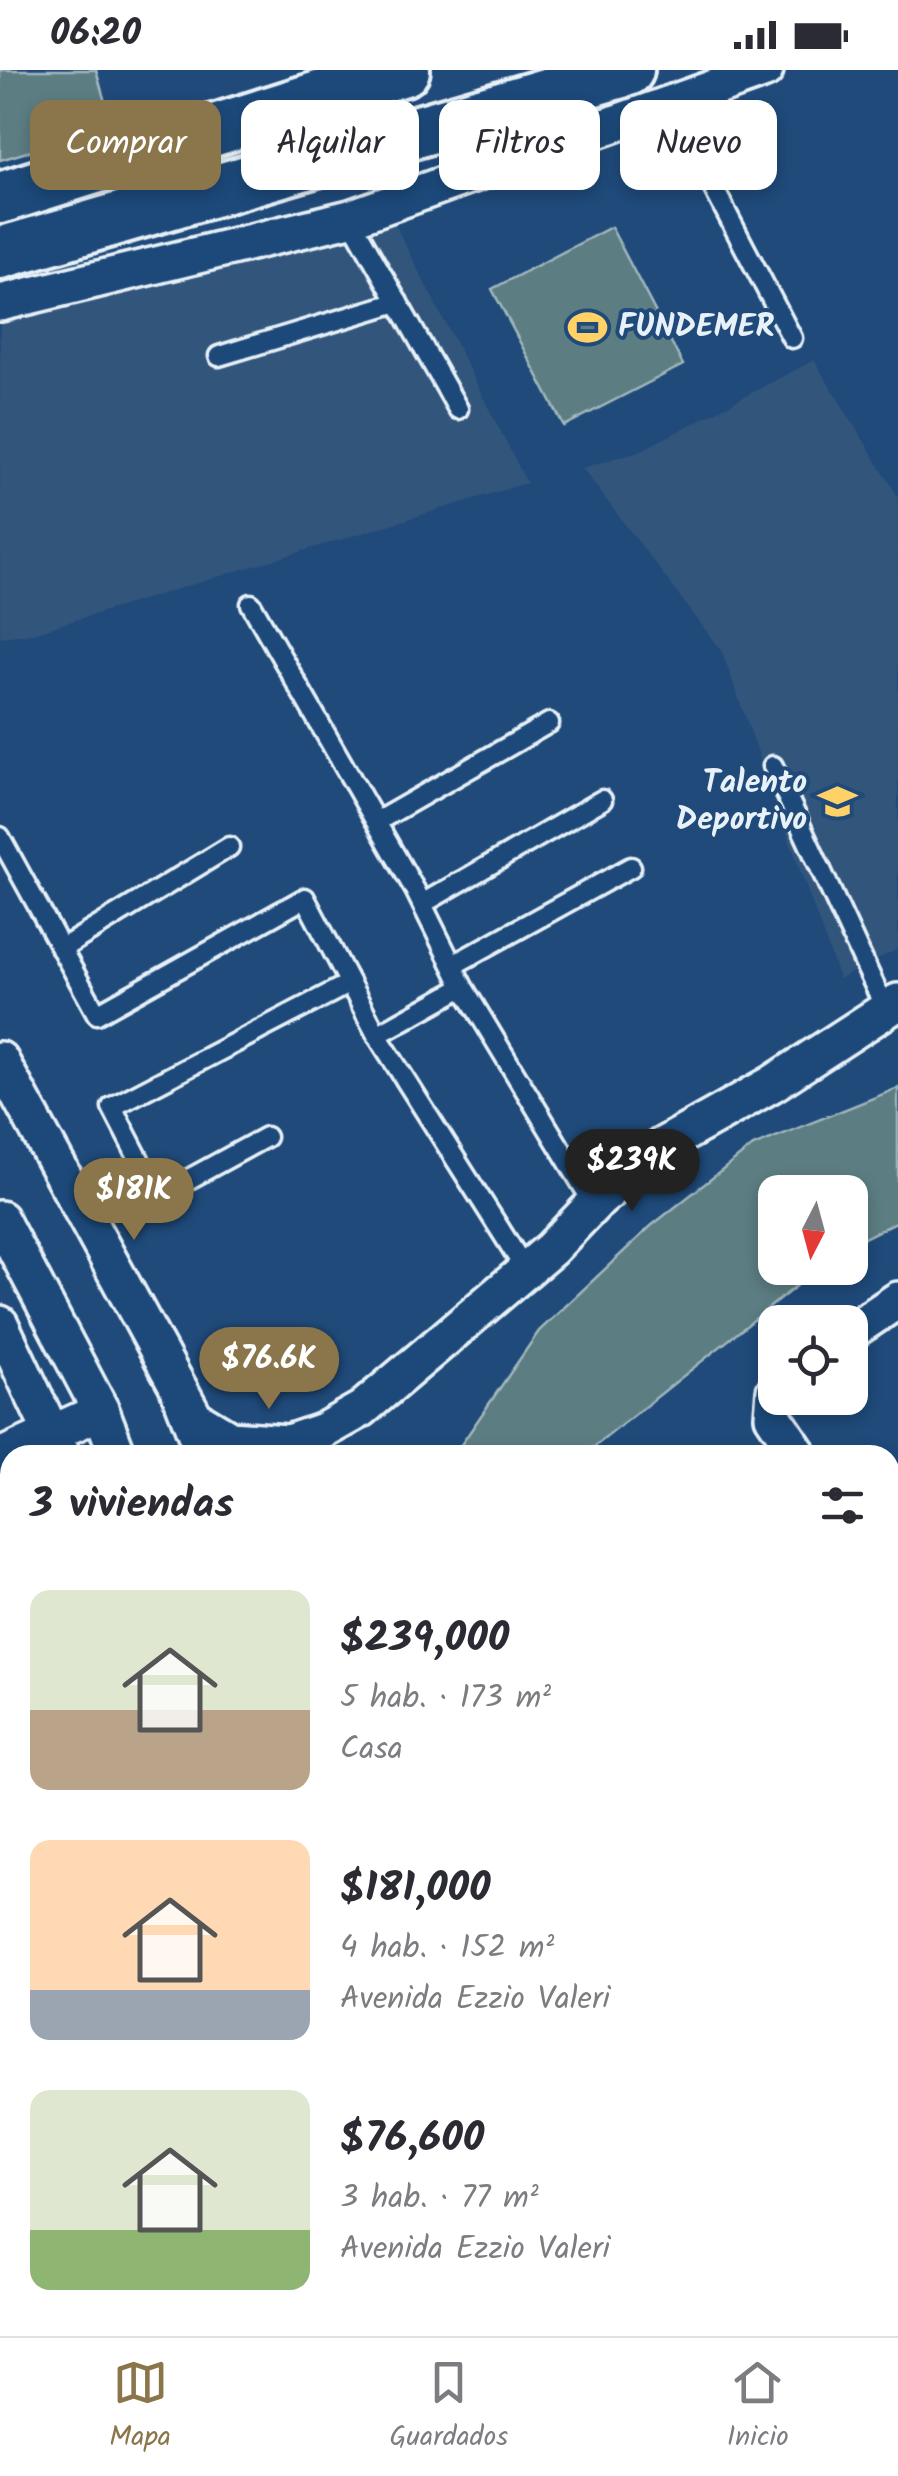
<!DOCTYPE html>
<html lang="es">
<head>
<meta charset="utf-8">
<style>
	:root { --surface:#fff; --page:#f7f7f7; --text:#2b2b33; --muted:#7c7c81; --line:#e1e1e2; --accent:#8a764a }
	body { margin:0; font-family:Kalam,sans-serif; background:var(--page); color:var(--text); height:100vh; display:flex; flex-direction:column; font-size:38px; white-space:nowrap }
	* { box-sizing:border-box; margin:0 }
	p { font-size:32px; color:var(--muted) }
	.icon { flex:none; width:55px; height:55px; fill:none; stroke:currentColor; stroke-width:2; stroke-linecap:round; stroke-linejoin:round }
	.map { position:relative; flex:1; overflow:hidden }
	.drawer { position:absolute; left:0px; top:1375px; width:900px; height:892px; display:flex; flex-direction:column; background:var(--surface); border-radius:30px 30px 0 0; box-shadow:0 5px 15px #0003 }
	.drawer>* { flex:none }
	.banner { position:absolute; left:30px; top:30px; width:840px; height:90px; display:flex; gap:20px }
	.needle { width:65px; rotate:186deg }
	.controls { position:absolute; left:758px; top:1105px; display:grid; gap:20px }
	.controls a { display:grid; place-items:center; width:110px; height:110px; border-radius:20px; background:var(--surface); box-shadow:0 5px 15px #0003; font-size:50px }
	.price { position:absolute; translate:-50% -85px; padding:0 22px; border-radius:35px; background:var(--accent); color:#fff; font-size:32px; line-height:65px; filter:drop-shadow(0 2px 5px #0008) }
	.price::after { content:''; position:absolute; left:50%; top:60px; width:30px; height:22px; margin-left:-15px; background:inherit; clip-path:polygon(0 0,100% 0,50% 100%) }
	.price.on { background:#222; color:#fff }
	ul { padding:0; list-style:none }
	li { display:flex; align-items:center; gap:30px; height:250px; padding:0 30px }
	li span { display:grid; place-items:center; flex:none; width:280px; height:200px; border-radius:20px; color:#555 }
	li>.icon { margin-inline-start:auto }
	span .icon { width:120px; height:120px; fill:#fffc; stroke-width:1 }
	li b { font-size:42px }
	h2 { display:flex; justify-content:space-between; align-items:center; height:120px; padding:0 30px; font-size:42px }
	.tag { padding:0 35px; border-radius:20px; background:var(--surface); box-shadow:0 5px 15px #0003; font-size:35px; line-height:90px }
	.tag.on { background:var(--accent); color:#fff }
	.status { display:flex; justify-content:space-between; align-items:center; height:70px; padding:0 50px; background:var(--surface); direction:ltr }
	.status svg { height:28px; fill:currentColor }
	.menu { display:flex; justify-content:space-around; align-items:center; height:140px; border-top:2px solid var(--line); background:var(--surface); font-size:28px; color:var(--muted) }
	.menu a { display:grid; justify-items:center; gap:5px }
	.menu .on { color:var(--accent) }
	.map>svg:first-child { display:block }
	.built { fill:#32557c }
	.green { fill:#5c7d82; stroke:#a2b7bd; stroke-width:2.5 }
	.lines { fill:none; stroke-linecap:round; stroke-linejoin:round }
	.lane-casing { stroke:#e8f1f8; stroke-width:25 }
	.street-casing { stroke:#e8f1f8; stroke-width:42 }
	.secondary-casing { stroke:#e8f1f8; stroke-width:58 }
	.lane { stroke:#1f4a7a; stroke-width:18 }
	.street { stroke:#1f4a7a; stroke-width:35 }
	.secondary { stroke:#1f4a7a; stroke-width:50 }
	.labels { text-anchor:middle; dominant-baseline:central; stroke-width:8; stroke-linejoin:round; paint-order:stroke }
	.poi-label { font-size:32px; font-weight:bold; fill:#e8f1f8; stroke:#1f4a7a; text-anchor:start }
</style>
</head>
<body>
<div class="status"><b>06:20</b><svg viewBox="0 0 49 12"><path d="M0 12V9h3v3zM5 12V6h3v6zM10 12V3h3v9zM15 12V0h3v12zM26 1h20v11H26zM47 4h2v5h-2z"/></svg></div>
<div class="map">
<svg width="898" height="2266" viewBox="0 0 898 2266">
	<rect width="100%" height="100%" fill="#1f4a7a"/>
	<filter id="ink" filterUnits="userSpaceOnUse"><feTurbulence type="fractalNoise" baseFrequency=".01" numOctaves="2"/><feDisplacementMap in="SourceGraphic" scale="20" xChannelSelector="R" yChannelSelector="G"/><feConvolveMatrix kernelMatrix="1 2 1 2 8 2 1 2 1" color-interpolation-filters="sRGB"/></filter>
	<g filter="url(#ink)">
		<path class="built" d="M381,127l146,286 -494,150 -33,4v-327z
			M814,290l84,136v453l-59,30 -117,-327 -140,-184 60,-18z
			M10,1406v129l-10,-24v-102z"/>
		<path class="green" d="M0,0h96l16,57 -112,33z
			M611,157l72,138 -119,61 -72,-137z
			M898,1018v133l-48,24v-53h-75v76h44l-235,187h-130l85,-124 112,-105 102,-80z"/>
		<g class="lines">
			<defs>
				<path id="lane" d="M670,35l122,233
					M350,148l108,191
					M219,286l179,-54
					M251,534l164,286 48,97 131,217
					M773,696l112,242
					M376,752l173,-99
					M0,767l97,177 208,-116 72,137 148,234
					M422,834l180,-104
					M61,879l168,-102
					M455,894l176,-97
					M377,965l86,-48
					M266,1067l-108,59 -46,-89 236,-123
					M129,2266l8,-8"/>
				<path id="street" d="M0,233l350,-85 415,-148
					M0,990l177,325 27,70
					M0,1149l101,192 17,44
					M0,1254l62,131
					M850,1262l48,-32
					M177,1315l18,33 35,21 58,4 35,-12 39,-22 189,-160 43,-45 68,-58 110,-62 126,-82
					M775,1321l-2,25 26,39
					M0,1387l101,-46
					M890,1523l8,12
					M0,1671l6,13
					M0,1780l10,-2
					M890,1803l8,-6
					M890,2175l8,-6
					M454,2258l7,8
					M541,2258l7,8
					M766,2266l11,-8"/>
				<path id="secondary" d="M0,128l404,-128
					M0,183l628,-183"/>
			</defs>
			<use href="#lane" class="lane-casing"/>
			<use href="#street" class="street-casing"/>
			<use href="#secondary" class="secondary-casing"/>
			<use href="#lane" class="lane"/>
			<use href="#street" class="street"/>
			<use href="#secondary" class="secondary"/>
		</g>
	</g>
	<defs>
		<symbol id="stadium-bare" viewBox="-9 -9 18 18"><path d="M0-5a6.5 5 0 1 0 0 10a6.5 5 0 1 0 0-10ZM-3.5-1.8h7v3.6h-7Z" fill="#ffd166" stroke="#1f4a7a" stroke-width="2.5" paint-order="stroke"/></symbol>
		<symbol id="university-bare" viewBox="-9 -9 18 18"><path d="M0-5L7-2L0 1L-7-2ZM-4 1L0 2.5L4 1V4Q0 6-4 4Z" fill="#ffd166" stroke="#1f4a7a" stroke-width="2.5" paint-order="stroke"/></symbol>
	</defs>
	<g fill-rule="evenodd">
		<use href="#stadium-bare" x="560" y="230" width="55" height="55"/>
		<use href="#university-bare" x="810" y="704" width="55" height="55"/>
	</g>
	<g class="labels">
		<g class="poi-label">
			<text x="618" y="257">FUNDEMER</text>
			<text x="807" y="713" text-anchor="end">Talento<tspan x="807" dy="37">Deportivo</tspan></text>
		</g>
	</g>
</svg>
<div class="controls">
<a><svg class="needle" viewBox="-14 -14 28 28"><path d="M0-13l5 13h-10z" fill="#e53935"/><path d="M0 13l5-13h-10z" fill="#7c7c81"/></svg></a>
<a><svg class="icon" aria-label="locate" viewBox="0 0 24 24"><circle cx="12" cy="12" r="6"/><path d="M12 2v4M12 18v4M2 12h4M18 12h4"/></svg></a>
</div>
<b class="price on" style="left:632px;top:1144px">$239K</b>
<b class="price" style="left:134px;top:1173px">$181K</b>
<b class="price" style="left:269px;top:1342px">$76.6K</b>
<div class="banner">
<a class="tag on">Comprar</a>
<a class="tag">Alquilar</a>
<a class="tag">Filtros</a>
<a class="tag">Nuevo</a>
</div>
<section class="drawer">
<h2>3 viviendas<svg class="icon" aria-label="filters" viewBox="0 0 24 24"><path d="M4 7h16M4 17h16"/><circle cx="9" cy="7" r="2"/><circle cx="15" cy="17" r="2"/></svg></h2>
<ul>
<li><span style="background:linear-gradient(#dfe7d0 60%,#b9a48a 0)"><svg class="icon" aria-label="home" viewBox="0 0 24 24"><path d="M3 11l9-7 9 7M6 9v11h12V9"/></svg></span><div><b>$239,000</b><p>5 hab. · 173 m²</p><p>Casa</p></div></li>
<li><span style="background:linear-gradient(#ffd9b3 75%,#9aa5b1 0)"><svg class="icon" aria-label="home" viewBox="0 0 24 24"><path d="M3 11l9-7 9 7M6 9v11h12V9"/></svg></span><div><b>$181,000</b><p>4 hab. · 152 m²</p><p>Avenida Ezzio Valeri</p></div></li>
<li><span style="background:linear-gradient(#dfe7d0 70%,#8fb573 0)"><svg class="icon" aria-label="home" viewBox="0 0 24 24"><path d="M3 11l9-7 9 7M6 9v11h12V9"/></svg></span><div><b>$76,600</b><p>3 hab. · 77 m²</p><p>Avenida Ezzio Valeri</p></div></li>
</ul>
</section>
</div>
<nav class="menu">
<a class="on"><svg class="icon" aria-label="map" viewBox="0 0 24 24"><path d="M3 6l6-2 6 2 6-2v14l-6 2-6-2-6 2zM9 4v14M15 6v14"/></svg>Mapa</a>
<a><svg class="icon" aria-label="saved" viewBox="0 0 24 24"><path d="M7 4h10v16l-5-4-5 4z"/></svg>Guardados</a>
<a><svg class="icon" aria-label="home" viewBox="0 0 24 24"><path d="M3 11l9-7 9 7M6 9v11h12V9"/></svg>Inicio</a>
</nav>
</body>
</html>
